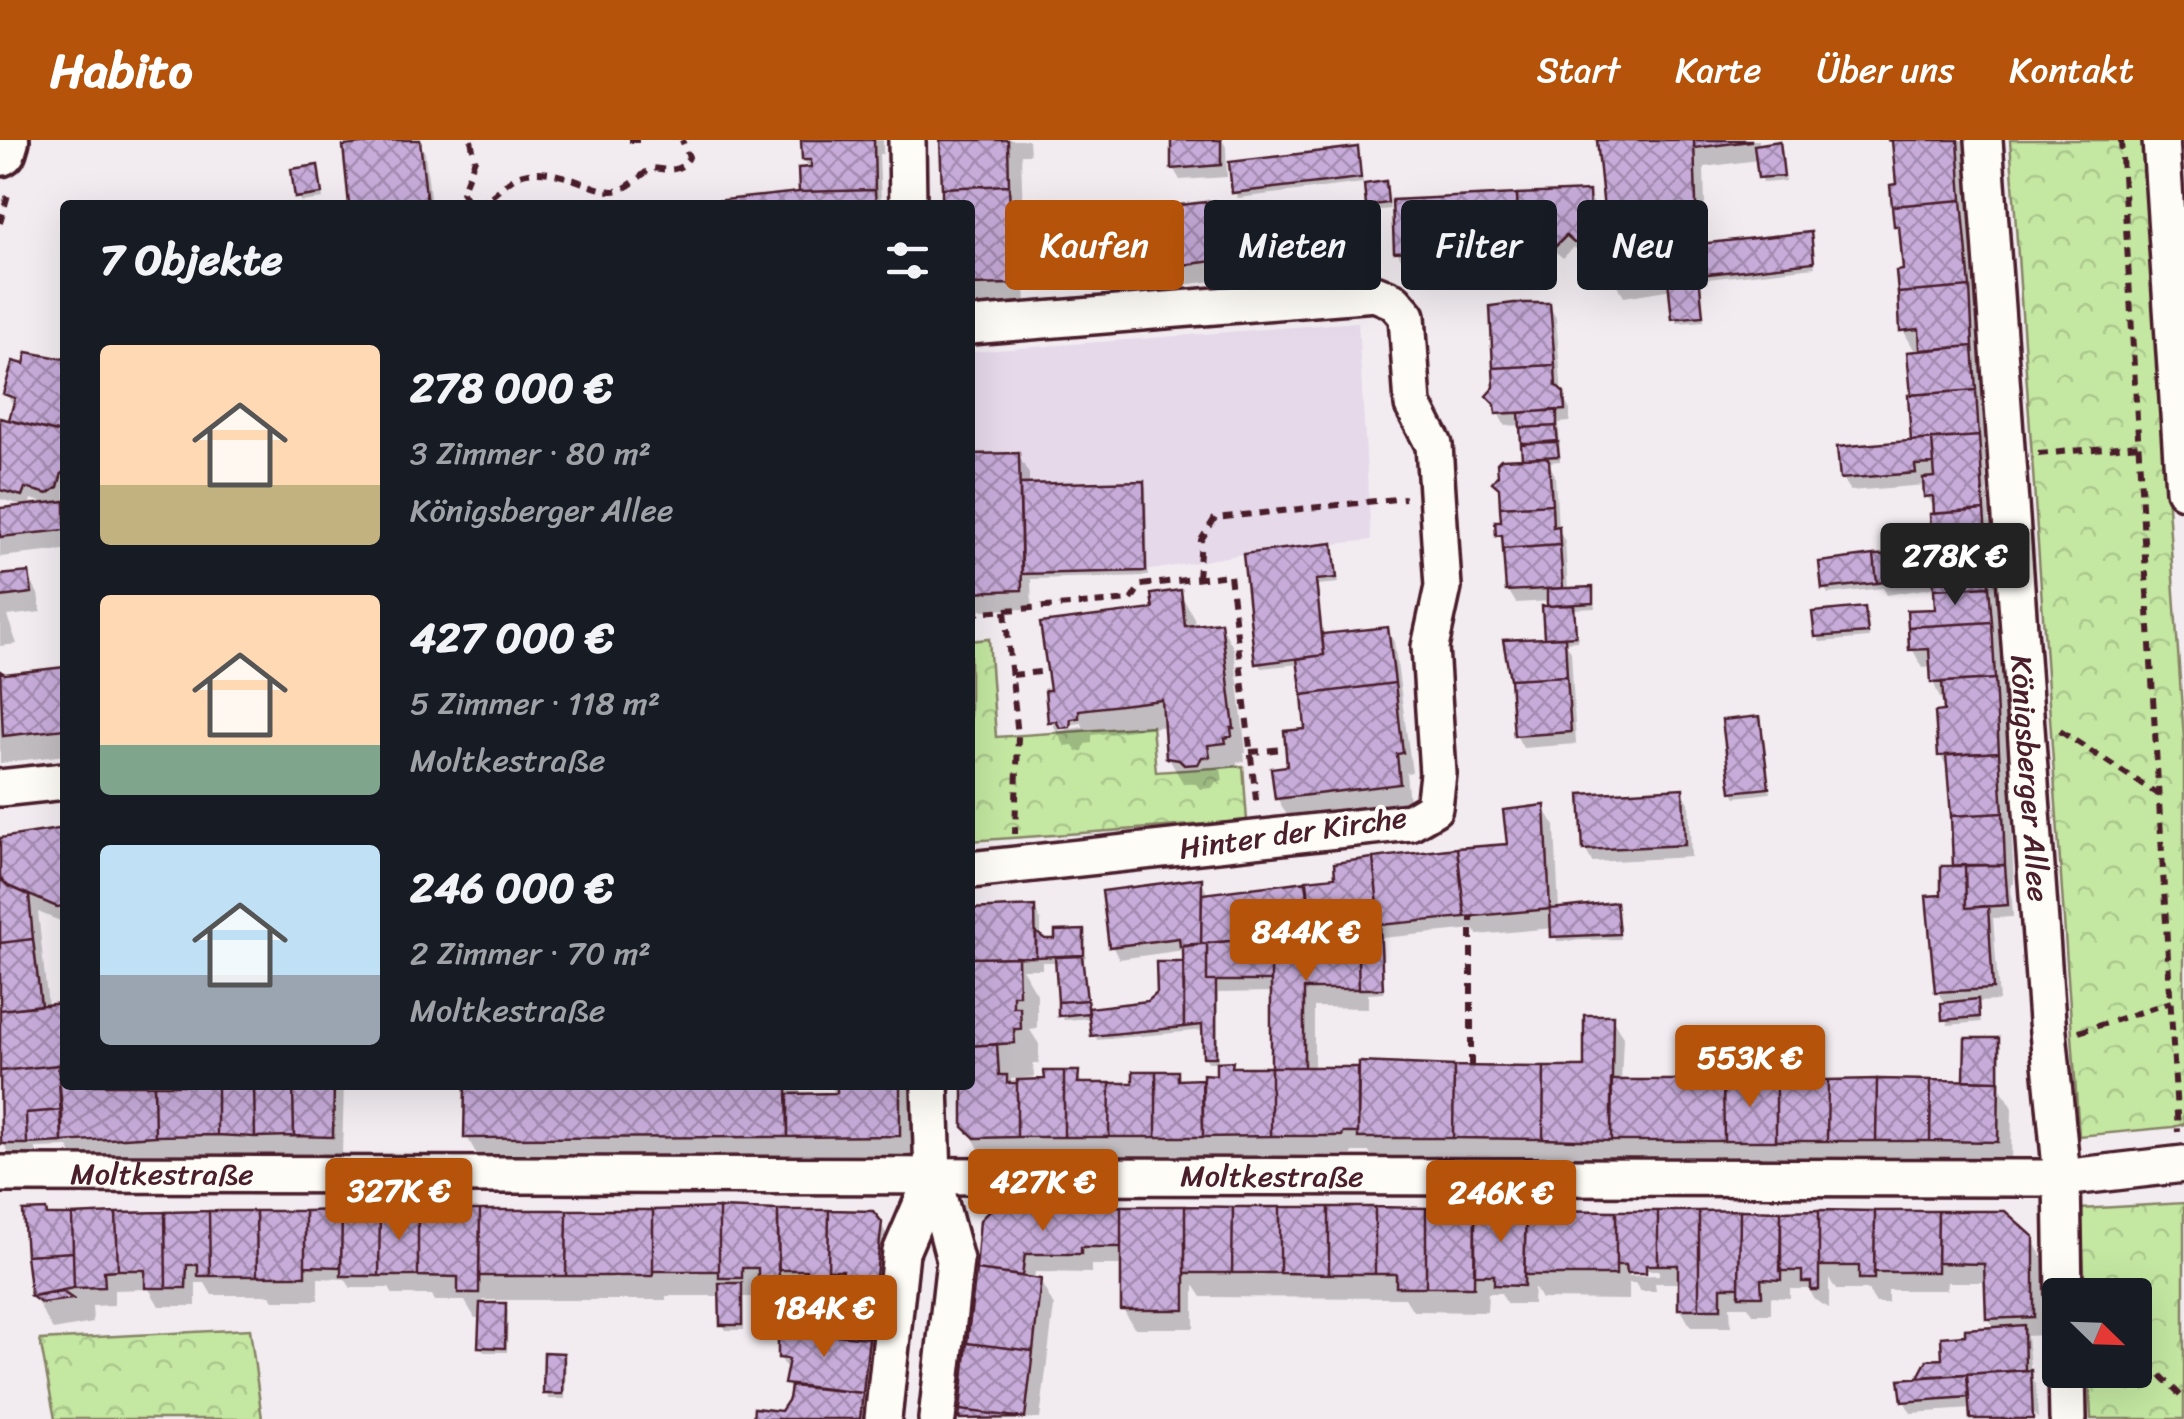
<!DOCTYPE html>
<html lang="de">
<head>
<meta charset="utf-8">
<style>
	:root { --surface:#171b24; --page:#242831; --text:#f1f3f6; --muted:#9ea1a6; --accent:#b45309 }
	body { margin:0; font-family:Sriracha,sans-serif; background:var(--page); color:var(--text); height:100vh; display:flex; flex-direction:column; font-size:38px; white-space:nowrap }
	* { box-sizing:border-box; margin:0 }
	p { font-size:32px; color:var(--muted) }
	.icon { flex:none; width:55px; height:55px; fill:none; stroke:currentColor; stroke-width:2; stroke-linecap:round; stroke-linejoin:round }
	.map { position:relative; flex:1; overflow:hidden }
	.side { position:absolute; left:60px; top:60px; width:915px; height:890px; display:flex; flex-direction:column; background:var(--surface); border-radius:10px; box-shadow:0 10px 40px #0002 }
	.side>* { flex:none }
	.banner { position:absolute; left:1005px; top:60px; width:950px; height:90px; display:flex; gap:20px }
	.needle { width:65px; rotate:113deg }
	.controls { position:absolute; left:2042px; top:1138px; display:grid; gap:20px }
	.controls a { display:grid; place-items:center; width:110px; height:110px; border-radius:10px; background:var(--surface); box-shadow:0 10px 40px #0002; font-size:50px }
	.price { position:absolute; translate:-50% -85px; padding:0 22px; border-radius:10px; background:var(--accent); color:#fff; font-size:32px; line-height:65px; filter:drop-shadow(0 2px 5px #0008) }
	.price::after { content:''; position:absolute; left:50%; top:60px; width:30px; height:22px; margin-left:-15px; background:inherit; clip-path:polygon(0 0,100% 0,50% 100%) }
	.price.current { background:#222; color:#fff }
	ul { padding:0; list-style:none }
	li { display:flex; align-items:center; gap:30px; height:250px; padding:0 40px }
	li span { display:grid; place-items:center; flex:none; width:280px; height:200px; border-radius:10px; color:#555 }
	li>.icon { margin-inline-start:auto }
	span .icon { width:120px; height:120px; fill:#fffc; stroke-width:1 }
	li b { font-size:42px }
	h2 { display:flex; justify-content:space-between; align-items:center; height:120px; padding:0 40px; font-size:42px }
	.chip { padding:0 35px; border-radius:10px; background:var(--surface); box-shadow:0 10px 40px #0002; font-size:35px; line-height:90px }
	.chip.current { background:var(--accent); color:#fff }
	header { display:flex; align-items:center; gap:60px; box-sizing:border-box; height:140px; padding:0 50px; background:var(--accent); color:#fff }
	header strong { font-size:48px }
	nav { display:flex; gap:55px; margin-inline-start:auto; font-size:35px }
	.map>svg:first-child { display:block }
	.built { fill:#e5d9ea }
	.park { fill:url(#park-crowns); stroke:#878466; stroke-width:2.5 }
	.shadow { fill:#0003; fill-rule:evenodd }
	.building { fill:url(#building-cross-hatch); stroke:#4a1f2b; stroke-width:2.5 }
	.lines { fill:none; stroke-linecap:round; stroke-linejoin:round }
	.minor-casing { stroke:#4a1f2b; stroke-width:42 }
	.secondary-casing { stroke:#4a1f2b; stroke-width:58 }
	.path { stroke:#4a1f2b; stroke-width:6; stroke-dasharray:10 8; stroke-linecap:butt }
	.minor { stroke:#fdfcf7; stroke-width:35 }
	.secondary { stroke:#fdfcf7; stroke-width:50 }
	.labels { text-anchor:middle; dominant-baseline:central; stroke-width:8; stroke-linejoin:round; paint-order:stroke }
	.street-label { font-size:30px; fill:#4a1f2b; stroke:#fdfcf7 }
</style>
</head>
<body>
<header>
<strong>Habito</strong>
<nav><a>Start</a><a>Karte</a><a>Über uns</a><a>Kontakt</a></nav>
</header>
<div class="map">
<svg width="2184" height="1279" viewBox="0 0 2184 1279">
	<defs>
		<pattern id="park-crowns" width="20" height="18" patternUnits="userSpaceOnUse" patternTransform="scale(2.5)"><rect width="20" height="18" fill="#c4e8a2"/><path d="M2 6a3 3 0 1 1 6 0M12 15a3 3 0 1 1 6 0" fill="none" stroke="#aac78c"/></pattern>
		<pattern id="building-cross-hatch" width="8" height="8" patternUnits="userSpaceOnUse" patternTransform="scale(2.5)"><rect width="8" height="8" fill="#c7acda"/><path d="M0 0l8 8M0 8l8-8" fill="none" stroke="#a48bb1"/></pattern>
	</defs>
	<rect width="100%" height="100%" fill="#f2ecf1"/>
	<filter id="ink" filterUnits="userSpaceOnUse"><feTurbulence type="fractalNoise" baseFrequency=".01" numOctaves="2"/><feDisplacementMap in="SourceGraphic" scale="20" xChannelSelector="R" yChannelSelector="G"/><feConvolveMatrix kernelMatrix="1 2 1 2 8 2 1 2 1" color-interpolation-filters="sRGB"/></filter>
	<g filter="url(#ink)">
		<path class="built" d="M1358,182l13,218 -128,14 -97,17 -124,3 -3,-121 -49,1v-102z"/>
		<path class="park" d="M2010,0h133l41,599v385l-11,3 -94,9z
			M989,499l7,98 156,-11 4,46 87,-6 4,55 -277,20v-200z
			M2184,1063v216h-93l-2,-49h46v-75h-50l-4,-86z
			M250,1189l12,90h-207l-15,-79z"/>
		<path class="shadow" d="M418,0l7,13 6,52h-79z
			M804,0h79v14h-4l2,51h-188l108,-11 9,-24 -6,-11z
			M943,0h86l1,14h-9l5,154 -56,2v-105h-25z
			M1174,0h48l4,7 1,30 -47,3 -7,-12z
			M1599,0h160v6l19,-2 7,37 -22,2 -5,-23 -54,7 2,79 103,-12 6,33 -108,12 1,4 -7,1 3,37 -27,2 -5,-34 -48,8 -11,-19 -2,-24 -28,1 -9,-8 -11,11 -12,-10 -8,9 -139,7 -7,-13 191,-58 7,13 1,20 12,-1z
			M1890,0h75l27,321h-7l8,104 7,13 14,306h-3l2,33 -20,1 6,83 -23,1 5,20 -33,3 -4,-23 -7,-11 7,-94 13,-29 -7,-97 -10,-16 7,-41 -14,-32 -1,-15 -9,1 -11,-19 26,-38 -1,-24 -50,8 -4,-7 -55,6 -3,-6 80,-31 28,-23 2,-25 -8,-13 -1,-11 -76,6 -8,-13 73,-35 1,-90 -13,-23 3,-58 -3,-35 -7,-11 2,-39 -2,-37z
			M1356,10l7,33 -125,15 -3,-6z
			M316,28l7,31 -22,3 -3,-5z
			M1385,44l5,25 -18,2 -3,-6z
			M1213,63l11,19 7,57 -99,12 -11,-19z
			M1110,107l4,29 -30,2 -3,-5z
			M1549,165l7,13 6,78 8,14v12l-11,1 1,38 -12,1 7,13 3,55 7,11 3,50 23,-2 4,19 -20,1 3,32 -13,1 6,10 5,92 -53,4 -7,-13 31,-95 -2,-32h5v-7l-34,2 -8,-13 -3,-43 -6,-12 4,-12 -1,-29 -7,-12 31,-21 -4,-36 -17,1 -16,-30z
			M65,223v187l-65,7v-46l53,-6 -22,-6 -2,8 -29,-8v-79l11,3 4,-16 -9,-13z
			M1018,315l11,19v12l113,-3 4,5 2,88 -117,3 1,30 -62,1v-154z
			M1332,406l7,37 -22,2 6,52 64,-8 7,13 18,130 -6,1 3,30 -121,14 -11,-19 31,-67 -8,-67 -39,4 -3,-5z
			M28,435l10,19 3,18 -34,4 10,28 -17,2v-68z
			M1180,453l14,25 1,9 25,-3 14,25 12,104h-2l1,8 -8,1 1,5 -17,2 2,12 -7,1 -4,6 -12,1 -4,-5 -13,-1 -15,-26 -2,-31 -74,9v8l-7,1 -2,7 -6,1 -4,-7 -8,1 -14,-25 105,-110zM1082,583l1,4 -24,4v-5z
			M1864,470l5,28 -49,4 -3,-5z
			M65,530v85l-65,8v-90l4,4z
			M1759,579l11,74 -34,4 -3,-5z
			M1682,650l7,13 2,54 -99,5 -7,-13z
			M1544,668l11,18 4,84 55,-5 6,34 -63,2 -4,-13 -75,7 -4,-6 -92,9 2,55 -16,1v14l-54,-1v63h43l4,7 225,-7 26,-52 11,19 -2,45 347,1 -1,-3 31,-40 3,6v43l11,19 -1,58h-64l-4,-7 -381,-1v16l-181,-2 -12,-20h-17v3l-136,1v6h-225l-10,-10 -15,-26 -1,-41h5v-174l64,-3 7,13v18l16,2 26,-8 3,5 -2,26 5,46 60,-6 37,-39 -2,-15 -65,9 -7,-13 89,-66 7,16 130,-17 172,-33zM1042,822h16l3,53 3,5 28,-2 5,22 108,-10v26l3,6h10v-69l56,-1v77h-40l-3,-5 -26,25 -4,-7h-20l-4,-9 -41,13h-52l-7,-12 -66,11v-6l23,-2 -1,-14h6v-19l-9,-14 7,-1v-35l-15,-25h20z
			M65,691v92l-27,-11 10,95 17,-2v80h279l-2,70h-35v6h-35l-4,-6 -38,-1v6l-151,6 -11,-19 -32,1 1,14h-23l-11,-19 -3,-27v-276z
			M468,945h333v11l35,-1 -6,-10h88l1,31h-6v44l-432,2 -14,-25z
			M1187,1069l817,4 28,26 11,20 1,76 -17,1 4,40 5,9 2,34 -9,-12 1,12h-58v-10l-61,4 -7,-12 24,-39h17l50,-32 -7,-12 -1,-36h-40v8h-59v13h-12l-8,-13h-32l-7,-12v30l-14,-8 -6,-11h-19v9l-19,-1v17h-18l-5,-8h-18l1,21h-40l-11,-19v-25h-25l1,8h-16l-5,-8h-6v17l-88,-1 -7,-12 -1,17h-26l-6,-11h-13l-1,19 -74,-1 -8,-13 -203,-1 -8,-12v43h-60l-11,-19v-44h-32v8l-56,-1 -1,8 6,1 14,25 -14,113h-79l22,-198zM1629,1130h30v5l-30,1z
			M719,1071l161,12 15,26 -12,170h-128l28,-5 9,-21 -5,-10 2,-10 -9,-16 60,-19 3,-47 -5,-10v15l-18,-1 -4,-7h-28v15h-17l-9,-16h-10l-1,10h-8l1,33h-18l-3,-5 -1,-29h-56v4h-183v5l22,1 3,5 -1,41h-23l-3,-6 1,-28h-7l-10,-17h-30l-3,-6h-39l-4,-7h-38l-6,-9 -27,-1v22h-44l-4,-5h-58l-7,-12h-9v23h-37l-10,-17 -35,1v15l-22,1 1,17 -40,7 -20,-35 15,-77z
			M562,1215l4,6 -1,38h-16l-3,-6z"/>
		<path class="building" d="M397,0h23l7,65h-78l-6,-59z
			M801,0h73l1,50 -76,2 -1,-24 13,-1v-7h-9z
			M940,0h68l1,45 -67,3z
			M1171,0h50v25l-50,4z
			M1597,0h97l4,125 -87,14z
			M1694,0h57v1l-57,7z
			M1887,0h71l4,60 -70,6 -2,-21 6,-1 -4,-43z
			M1780,1l4,35 -26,2 -4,-33z
			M1358,7l3,31 -129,15 -3,-31z
			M318,25l4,29 -27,4 -4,-29z
			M1386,41l2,22 -22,3 -2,-22z
			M1009,45l4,99 -43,1v-80h-28v-17z
			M875,50l1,15h-198l121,-13z
			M1589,51l2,51 -17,1 -8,-7 -11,11 -12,-10 -7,8 -17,1 -2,-52z
			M1517,54l2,52 -125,6 -2,-52z
			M1962,60l8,87 -72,6 -2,-22 7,-1 -4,-44h-5l-2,-20z
			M1215,61l7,59 -104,13 -7,-60z
			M1606,83l1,26 -15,1 -1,-26z
			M1811,92l3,30 -115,13 -1,-31z
			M1111,104l2,27 -35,3 -1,-27z
			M1698,125l5,51 -31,3 -5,-49z
			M1970,147l3,59 -53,4 -1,-21 -19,2 -2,-38z
			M1514,163h36l5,62 -62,3 -3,-62z
			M1973,206l3,44 -65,5 -4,-43z
			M27,212l38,7v75l-56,-14 6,-22 -12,-4 10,-33 11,3z
			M1555,225l1,21 8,7 1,17 -69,4 -1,-9 -9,-9 8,-9 -1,-19z
			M1976,250l3,46 -68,5 -3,-46z
			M1557,270v16l-37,2 -1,-15z
			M0,278l65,16v40l-3,-1 -4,14 -10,7 -23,-6 -3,8 -22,-6z
			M1556,286l2,16 -37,1 -1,-15z
			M1979,296l5,74 -50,4 -1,-18 -9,1 -1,-19 12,-1 -3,-38z
			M1932,299l2,25 -19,1 1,8 -76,6 -3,-32z
			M1557,301l2,15 -37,2 -1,-14z
			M1019,313l3,137 -52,2v-138z
			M1546,317l3,3 3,44 -52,3 -1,-19 -7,-6 6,-7 -1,-12 4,-4z
			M1144,341l2,90 -124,3 -2,-90z
			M65,361v29l-65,7v-29z
			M1552,364l1,23 6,-1 1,19 -57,4 -1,-14 -6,1 -1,-15h6l-1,-14z
			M1984,370l3,40 -84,5 -1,-22 29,-1 -1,-18z
			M1333,403l4,35 -21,2 8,75 -69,9 -12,-110z
			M1560,405l3,43 -57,3 -3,-42z
			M1987,410l2,36 -55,3 -2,-36z
			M1932,413l2,22 -57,8 -3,-28z
			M1874,415l3,28 -55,6 -3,-27z
			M29,432l3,21 -32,4v-22z
			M1989,446l3,36 -84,5 -1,-17 28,-1 -1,-20z
			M1593,447v16l-46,3v-17z
			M1181,450l4,36 36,-4 13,106h-3l1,8 -7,2 1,5 -18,2 2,12h-8l-4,7 -14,1 -5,-5 -13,-2 -4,-58 -83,10v8l-8,1 -1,8 -10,1 -4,-7 -8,1 -3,-32h5l-10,-67 113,-14 -2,-15z
			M1574,465l2,31 -32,2 -2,-32z
			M1865,467l3,26 -53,4 -3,-25z
			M1992,482l3,57 -64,4 -2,-34 -20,1 -1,-23z
			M1388,487l7,56 -93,12 -5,-36 27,-4 -2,-21z
			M1565,497l2,39 -57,3 -7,-39z
			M65,527v62l-62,7 -3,-65 5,3z
			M1567,536l4,56 -57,4 -4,-57z
			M1995,539l4,73 -61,4 -3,-44 9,-1 -2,-29z
			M1395,543l8,70 -6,1 3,30 -125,15 -4,-31 16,-2 -3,-35 21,-2 -3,-34z
			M1760,576l9,72 -38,4 -9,-72z
			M1999,612l4,61 -52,3 -5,-61z
			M1683,648l2,57 -102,5 -3,-56z
			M1545,665l5,104 -85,8 -8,-69 50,-4 -4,-34z
			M2003,673l2,52 -52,1 -2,-50z
			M65,688v78l-8,1 -49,-21 -8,-8v-40z
			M1457,708l8,69 -85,8 -7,-67z
			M1373,718l7,67 -68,7 -6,-52 29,-3 -1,-14z
			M1965,725h40l3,40 -42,3z
			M1965,725l1,43 22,-2 5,83 -58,3 -9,-96 15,-1v-29z
			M0,738l8,8 21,9 4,44 -33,4z
			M1202,738l-1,66 -21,3 -1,-9 -70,9 -7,-56z
			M1307,741l5,51 -111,12 1,-50z
			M1616,762l3,32 -68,3 -1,-28z
			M1035,766l1,51 -66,1v-49z
			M1380,785l3,64h-24l-2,-61z
			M1357,788l2,61h-55v78h-33v-130z
			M1084,790v25l-48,2v-25l9,7h10v-8z
			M1271,797v44h-64v-38z
			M33,799l8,66 -41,5v-67z
			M1207,803v38h9v76h-13l-1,-32 -18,2 -1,-82z
			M1082,816l5,44 -29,2 -3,-45z
			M1018,817l1,38h-6v12h7l1,22h-7l1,14 -45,3v-88z
			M1156,822h28v65l-93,9 -3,-28 60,-7 9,-8z
			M1978,859l1,18 -37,3 -1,-17z
			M1087,860l2,13 -31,3v-14z
			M63,863l2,57 -7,5 -58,6v-61z
			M1584,875h29l-2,126 -68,-2 1,-72h40z
			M1965,898h34v43l-35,-1z
			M997,904l2,31h8v8h10v54l-42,1 -12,-11v-42h7v-39z
			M1233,921l-1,6h39v69l-68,1v-63l13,1v-13z
			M1359,922l95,4 -1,72h-95z
			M58,925l4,45 -36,3 1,31h-26l-1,-73z
			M1454,926l90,1 -1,72 -90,-1z
			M1271,927h87v66h-15l-1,3h-71z
			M1044,931h20v66h-47v-57l28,-1z
			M1064,931h15l-1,12h32l-1,54h-45z
			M1133,931h23v66h-47l1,-54h23z
			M1156,931h22v9l24,-1 1,58h-47z
			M59,938h6v7h89l1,51 -93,6z
			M1877,939l-1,62h-49l1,-61z
			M1877,939l54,1 -1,61h-54z
			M1611,940h112l1,61h-113z
			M1723,940h53v61h-52z
			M1776,940h52l-1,61h-51z
			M1931,940l68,1 -1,61 -68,-1z
			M154,945h63v50l-62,1z
			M217,945h37l1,52 -38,-2z
			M254,945h39l1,51 -39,1z
			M293,945h41l-1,52 -39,-1z
			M465,945h322l1,52 -324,1z
			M837,945h63v51l-112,1v-43l49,-1z
			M62,970v32l-35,2 -1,-31z
			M1121,1066v41h-40v7h-56l-3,22 -46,-6 4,-50 12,-12z
			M1121,1066h64v104h-64z
			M1185,1066l48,1 -1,66h-47z
			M1233,1067h47v66h-48z
			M1280,1067h49v67l-49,-1z
			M1329,1067h46v67h-46z
			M1375,1067l51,1v79h-30v-13h-21z
			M719,1068l59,2 1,75h-21v-17h-16v10h-23z
			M719,1068v63h-66v-61z
			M1426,1068h49l-1,79h-48z
			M1475,1068l51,2 -2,76 -30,-1v-10h-19z
			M46,1070l1,5h25l1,37 -47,3 -3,-44z
			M342,1070h38l-1,66h-38z
			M342,1070l-1,57 -36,-1v-55z
			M380,1070h38v66h-39z
			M418,1070h62l-1,83h-21v-16l-40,-1z
			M480,1070h87l-1,66h-87z
			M567,1070h86v66h-87z
			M778,1070h51l-1,67h-22v-7h-28z
			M829,1070l44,1 9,11 -13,116 -33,-3 7,-65h-15z
			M1526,1070l90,1v64h-92z
			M1740,1070l41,1v69l-20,-1 1,17h-23z
			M1740,1070l-1,77h-18v22h-22v-98z
			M1819,1070v80h-8v-8h-9v-11h-22l1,-60z
			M1819,1070l56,1 -1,68h-15v-13h-40z
			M209,1071h47l1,65h-47z
			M209,1071l1,65h-12v-11h-11l-1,23h-20l-1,-76z
			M256,1071h49v65h-48z
			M1616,1071h42v54h-12v8h-19l-1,-8h-10z
			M1658,1071h41v98h-21v-44h-20z
			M1875,1071h63l-1,61h-63z
			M1938,1071h67l29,26v80l-48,2 -2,-55 -47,-1z
			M165,1072l1,76h-21v-18h-27l-2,-57z
			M116,1073l2,57 -14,1 1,16 -31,1 -2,-73z
			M73,1112l1,36 -43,8 -5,-41z
			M976,1130l65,9 -8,72 -66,-8z
			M719,1143h23v42h-22z
			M63,1152l10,7 -32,4 -10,-7z
			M480,1163h26l-1,45 -27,-1z
			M2024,1185l1,45 -107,7 9,-17 15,-1 -1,-22 24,-2v-6z
			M778,1189l91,9 -6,55 -79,-9 5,-25 -11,-1z
			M967,1203l66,8 -8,67 -65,-8z
			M544,1212l20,1 -1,41h-20z
			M2031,1230l2,49h-63l-3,-45z
			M1967,1234l2,23 -67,5 -3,-23z
			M791,1246l72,7 -3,26h-107l1,-11 27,3 8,-12z
			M960,1270l65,8 -66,1z"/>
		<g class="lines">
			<defs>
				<g id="minor">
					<path d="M907,0l1,65"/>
					<path id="s1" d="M1984,0l63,881 15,157 2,117"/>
					<path d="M2161,0l23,350"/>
					<path d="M970,186l405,-33 19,8 13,15 6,89 21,40 9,142 -13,60 8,127 -4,34 -24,14 -440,48"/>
					<path d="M0,648l65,-7"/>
					<path d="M930,945l3,92 22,83 -18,159"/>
					<path id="s2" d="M0,1034l2062,4 122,-14"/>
					<path d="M2067,1230l1,49"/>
					<path d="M883,1279l18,-167 32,-75"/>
				</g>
				<path id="secondary" d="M0,10l3,-10"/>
			</defs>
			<use href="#minor" class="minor-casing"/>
			<use href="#secondary" class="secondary-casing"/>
			<path class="path" d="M471,0l4,19 -13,33 5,8c25,8 32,-17 53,-25 37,-13 77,22 100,15 10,-3 22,-16 32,-22 15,2 30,5 37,-11l-7,-17
				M629,0h13
				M2121,0l57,992
				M0,83l9,-32
				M1418,136l114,-6
				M2038,314l102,-9
				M1198,438l3,-38 14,-22 190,-20
				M1005,471l13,125 -3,98
				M970,473l161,-13 10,-15 89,-10 27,233
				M1012,535l36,-4
				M2060,591l99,64
				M1250,612l35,-3
				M2079,892l92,-30
				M1471,926v-149
				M2135,1210l49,49"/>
			<use href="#minor" class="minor"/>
			<use href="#secondary" class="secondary"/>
		</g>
	</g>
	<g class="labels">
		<g class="street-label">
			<text stroke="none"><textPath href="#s1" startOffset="640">Königsberger Allee</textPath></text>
			<text transform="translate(1293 693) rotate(-8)">Hinter der Kirche</text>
			<text stroke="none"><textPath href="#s2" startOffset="162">Moltkestraße</textPath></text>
			<text stroke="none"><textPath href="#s2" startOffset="1272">Moltkestraße</textPath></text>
		</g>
	</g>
</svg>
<div class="controls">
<a><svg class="needle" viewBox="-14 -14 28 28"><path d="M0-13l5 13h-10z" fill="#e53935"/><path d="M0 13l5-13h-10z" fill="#9ea1a6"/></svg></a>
</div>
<b class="price current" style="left:1955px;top:468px">278K €</b>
<b class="price" style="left:1306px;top:844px">844K €</b>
<b class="price" style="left:1750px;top:970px">553K €</b>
<b class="price" style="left:1043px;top:1094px">427K €</b>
<b class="price" style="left:399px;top:1103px">327K €</b>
<b class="price" style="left:1501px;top:1105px">246K €</b>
<b class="price" style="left:824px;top:1220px">184K €</b>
<div class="banner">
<a class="chip current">Kaufen</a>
<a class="chip">Mieten</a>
<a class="chip">Filter</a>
<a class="chip">Neu</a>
</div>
<section class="side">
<h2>7 Objekte<svg class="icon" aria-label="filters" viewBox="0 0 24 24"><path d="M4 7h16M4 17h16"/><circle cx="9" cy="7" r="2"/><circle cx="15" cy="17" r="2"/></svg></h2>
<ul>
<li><span style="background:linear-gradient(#ffd9b3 70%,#c2b280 0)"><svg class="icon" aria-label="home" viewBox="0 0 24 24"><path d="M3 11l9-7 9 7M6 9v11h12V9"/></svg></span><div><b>278 000 €</b><p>3 Zimmer · 80 m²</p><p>Königsberger Allee</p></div></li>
<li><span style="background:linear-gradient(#ffd9b3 75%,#7fa58c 0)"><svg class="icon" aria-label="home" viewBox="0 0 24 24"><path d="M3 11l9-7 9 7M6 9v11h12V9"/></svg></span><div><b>427 000 €</b><p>5 Zimmer · 118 m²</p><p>Moltkestraße</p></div></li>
<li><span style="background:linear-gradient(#bfe0f5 65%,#9aa5b1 0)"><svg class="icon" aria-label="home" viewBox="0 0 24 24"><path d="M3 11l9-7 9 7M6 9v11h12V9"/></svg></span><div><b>246 000 €</b><p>2 Zimmer · 70 m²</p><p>Moltkestraße</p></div></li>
</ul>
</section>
</div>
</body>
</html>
